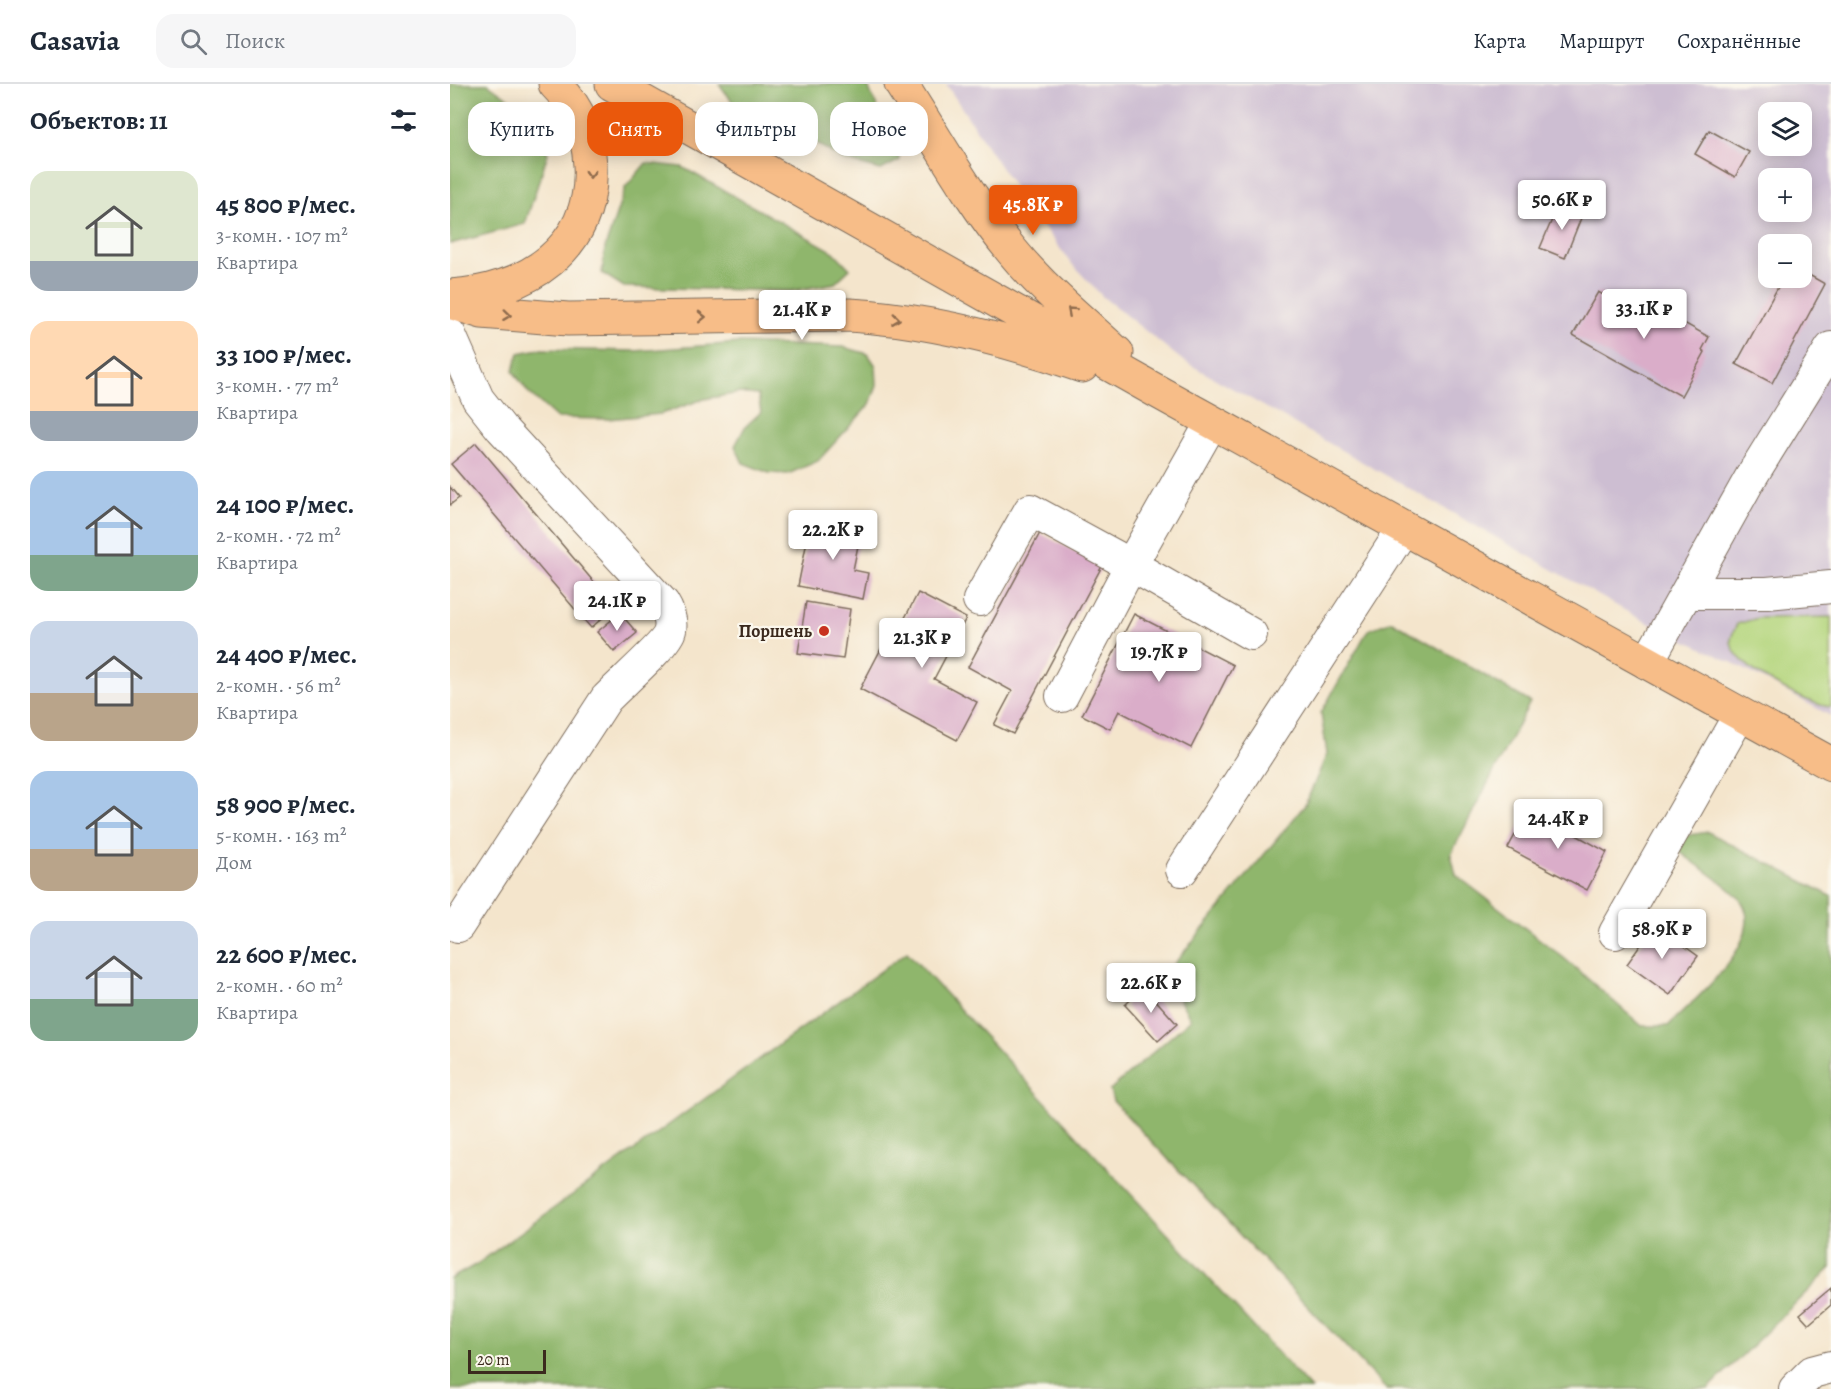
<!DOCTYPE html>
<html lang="ru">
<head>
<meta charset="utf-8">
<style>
	:root { --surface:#fff; --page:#f6f6f7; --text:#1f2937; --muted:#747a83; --line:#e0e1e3; --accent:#ea580c }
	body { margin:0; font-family:Alegreya,serif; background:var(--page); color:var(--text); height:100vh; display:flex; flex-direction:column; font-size:22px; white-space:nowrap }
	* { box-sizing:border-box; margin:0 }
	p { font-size:20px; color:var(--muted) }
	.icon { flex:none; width:33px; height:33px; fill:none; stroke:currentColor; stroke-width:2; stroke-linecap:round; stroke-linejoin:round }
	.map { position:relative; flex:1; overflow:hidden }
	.details { display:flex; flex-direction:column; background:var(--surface); width:450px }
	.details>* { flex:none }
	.top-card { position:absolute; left:18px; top:18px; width:570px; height:54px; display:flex; gap:12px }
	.fabs { position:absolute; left:1308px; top:18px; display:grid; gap:12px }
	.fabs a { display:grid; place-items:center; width:54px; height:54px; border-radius:12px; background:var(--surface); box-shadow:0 3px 15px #0003; font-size:30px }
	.scale { position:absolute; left:18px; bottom:15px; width:78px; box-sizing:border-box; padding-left:6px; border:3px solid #3b2a1e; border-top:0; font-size:16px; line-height:21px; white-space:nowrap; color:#3b2a1e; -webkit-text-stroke:4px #fbf7ec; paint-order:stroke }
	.price { position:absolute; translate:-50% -51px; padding:0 14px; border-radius:6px; background:#fff; color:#222; font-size:20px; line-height:39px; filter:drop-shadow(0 2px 3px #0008) }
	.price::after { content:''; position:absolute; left:50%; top:36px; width:18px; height:14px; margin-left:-9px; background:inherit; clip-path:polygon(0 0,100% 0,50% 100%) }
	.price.on { background:var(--accent); color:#fff }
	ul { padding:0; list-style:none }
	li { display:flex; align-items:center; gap:18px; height:150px; padding:0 30px }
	li span { display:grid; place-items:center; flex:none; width:168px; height:120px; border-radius:18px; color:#555 }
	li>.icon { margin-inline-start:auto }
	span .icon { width:72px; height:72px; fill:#fffc; stroke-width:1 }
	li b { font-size:26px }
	h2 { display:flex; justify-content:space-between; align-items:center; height:72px; padding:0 30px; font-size:26px }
	.chip { padding:0 21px; border-radius:18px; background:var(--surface); box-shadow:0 3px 15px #0003; font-size:21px; line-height:54px }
	.chip.on { background:var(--accent); color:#fff }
	header { display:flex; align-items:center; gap:36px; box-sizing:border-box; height:84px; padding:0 30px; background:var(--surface); border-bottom:2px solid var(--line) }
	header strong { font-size:28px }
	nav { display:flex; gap:33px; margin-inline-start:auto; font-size:21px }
	.search { width:420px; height:54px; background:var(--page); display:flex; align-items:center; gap:15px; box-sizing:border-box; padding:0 21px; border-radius:18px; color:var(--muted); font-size:22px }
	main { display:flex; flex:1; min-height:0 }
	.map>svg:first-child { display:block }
	.industrial { fill:#cdbed2; fill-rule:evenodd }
	.green { fill:#b4d57d; stroke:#78804e; stroke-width:1.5 }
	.forest { fill:#8fb66c; stroke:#657045; stroke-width:1.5 }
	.building { fill:#daadc9 }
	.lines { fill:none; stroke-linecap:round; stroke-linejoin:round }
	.minor-casing { stroke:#7c6b5b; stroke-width:34 }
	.major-casing { stroke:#7c6b5b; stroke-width:35 }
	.minor { stroke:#fff; stroke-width:32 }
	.major { stroke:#f7bd88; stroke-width:33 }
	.oneway { stroke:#906c4e }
	.poi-dot { fill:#c8321e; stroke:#fbf7ec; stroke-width:2 }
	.labels { text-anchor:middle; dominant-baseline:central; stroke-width:4.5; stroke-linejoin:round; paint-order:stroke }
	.poi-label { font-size:18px; font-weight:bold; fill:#3b2a1e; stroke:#fbf7ec; text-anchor:end }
</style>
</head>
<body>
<header>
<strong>Casavia</strong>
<div class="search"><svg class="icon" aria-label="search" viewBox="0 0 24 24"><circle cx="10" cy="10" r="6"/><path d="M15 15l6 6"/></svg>Поиск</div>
<nav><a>Карта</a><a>Маршрут</a><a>Сохранённые</a></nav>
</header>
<main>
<section class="details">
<h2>Объектов: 11<svg class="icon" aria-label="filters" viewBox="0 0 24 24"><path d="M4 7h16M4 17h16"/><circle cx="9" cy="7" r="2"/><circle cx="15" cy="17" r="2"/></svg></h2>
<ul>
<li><span style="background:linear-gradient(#dfe7d0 75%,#9aa5b1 0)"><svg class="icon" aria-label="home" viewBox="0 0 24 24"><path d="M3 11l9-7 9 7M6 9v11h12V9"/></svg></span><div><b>45 800 ₽/мес.</b><p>3-комн. · 107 m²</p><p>Квартира</p></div></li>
<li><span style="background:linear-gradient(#ffd9b3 75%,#9aa5b1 0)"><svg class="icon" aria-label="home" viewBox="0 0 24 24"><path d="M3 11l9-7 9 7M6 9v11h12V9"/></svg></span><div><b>33 100 ₽/мес.</b><p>3-комн. · 77 m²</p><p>Квартира</p></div></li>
<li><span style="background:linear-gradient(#a9c7e8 70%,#7fa58c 0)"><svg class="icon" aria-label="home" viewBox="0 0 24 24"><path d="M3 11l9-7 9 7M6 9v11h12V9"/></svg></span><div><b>24 100 ₽/мес.</b><p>2-комн. · 72 m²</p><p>Квартира</p></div></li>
<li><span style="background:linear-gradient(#c9d6e8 60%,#b9a48a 0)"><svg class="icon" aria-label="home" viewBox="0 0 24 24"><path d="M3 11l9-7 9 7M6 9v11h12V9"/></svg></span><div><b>24 400 ₽/мес.</b><p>2-комн. · 56 m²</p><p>Квартира</p></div></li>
<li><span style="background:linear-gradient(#a9c7e8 65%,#b9a48a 0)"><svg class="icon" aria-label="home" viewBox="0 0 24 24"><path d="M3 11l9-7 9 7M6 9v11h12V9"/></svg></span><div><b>58 900 ₽/мес.</b><p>5-комн. · 163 m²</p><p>Дом</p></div></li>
<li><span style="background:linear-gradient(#c9d6e8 65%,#7fa58c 0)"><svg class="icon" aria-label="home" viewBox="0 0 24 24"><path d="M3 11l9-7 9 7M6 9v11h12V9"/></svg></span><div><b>22 600 ₽/мес.</b><p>2-комн. · 60 m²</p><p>Квартира</p></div></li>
</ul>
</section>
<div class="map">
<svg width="1381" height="1305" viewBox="0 0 1381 1305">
	<rect width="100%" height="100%" fill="#fbf7ec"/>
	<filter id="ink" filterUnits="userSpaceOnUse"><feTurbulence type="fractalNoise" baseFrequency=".0167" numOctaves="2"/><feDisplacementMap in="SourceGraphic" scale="12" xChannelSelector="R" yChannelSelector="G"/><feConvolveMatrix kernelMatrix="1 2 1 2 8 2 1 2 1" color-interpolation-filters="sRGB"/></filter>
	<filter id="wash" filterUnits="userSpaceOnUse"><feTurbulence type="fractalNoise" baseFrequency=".008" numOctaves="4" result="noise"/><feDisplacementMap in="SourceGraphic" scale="24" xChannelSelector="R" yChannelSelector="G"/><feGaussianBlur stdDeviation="1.35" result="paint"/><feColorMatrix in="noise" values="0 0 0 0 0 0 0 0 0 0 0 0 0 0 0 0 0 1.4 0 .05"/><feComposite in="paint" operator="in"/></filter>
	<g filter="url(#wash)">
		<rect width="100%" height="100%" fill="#f4e5cc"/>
		<path class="industrial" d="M496,0h885v632l-100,-54 -89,-42 -460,-260 -79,-63 -32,-34 -53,-70zM1318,28h34v34h-34zM1318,94h34v34h-34zM1318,160h34v34h-34z"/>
		<path class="green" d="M1381,533v90c-23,-2 -98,-40 -100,-65 -1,-5 4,-13 6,-18l21,-6z"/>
		<path class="forest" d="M0,0h38l34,24 26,45 -23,71 -75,20z
			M269,0h148l33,76 -19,10 -38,-10 -56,-36 -52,-19z
			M196,79l36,4 152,85 16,17 -15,14 -43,8 -168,-4 -22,-14 3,-25 20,-60z
			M289,259l104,4 25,7 8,12 1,19 -7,19 -52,57 -30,13 -19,-1 -26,-10 -8,-17 10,-19 16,-15 -3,-17 -19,-2 -35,6 -43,15 -53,5 -51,-1 -29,-26 -15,-21 6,-18 20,-4 96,2z
			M942,537l138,81 -79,152 5,21 108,83 78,68h26c25,-25 104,-89 71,-128 -14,-16 -42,-32 -59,-46l3,-16 25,-4 123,64v372l-123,121h-322l-273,-288 -3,-11 81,-71 -26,-44 140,-170 22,-51 -6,-41 47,-83z
			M457,868l404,437h-861v-110l27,-15z"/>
		<g id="blocks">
			<path class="building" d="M1259,46l40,22 -14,25 -40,-23z
				M1109,119l24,10 -18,45 -25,-10z
				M1352,187l23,13 -53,99 -36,-19 47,-86h19z
				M1148,208l28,15 5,-9 14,8 2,-4 62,35 -7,13 3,2 -24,44 -108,-61z
				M26,359l139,164 -24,21 -140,-164z
				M0,403l9,11 -9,7z
				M361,437l50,10 -8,39 15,3 -5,26 -65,-13z
				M590,449l62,33 -89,168 -19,-9 18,-34 -44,-24z
				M468,509l48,25 -32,61 43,23 -20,38 -97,-51 22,-42 6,3z
				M356,518l44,7 -7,50 -45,-6z
				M170,529l17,20 -23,19 -17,-20z
				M684,530l99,51 -42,83 -72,-37 -9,18 -28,-14z
				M1079,725l78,43 -20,38 -79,-42z
				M1205,841l43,31 -28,39 -43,-31z
				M694,903l33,37 -19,17 -33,-36z
				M1381,1204v17l-22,19 -9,-10z"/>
		</g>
	</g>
	<g filter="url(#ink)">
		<use href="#blocks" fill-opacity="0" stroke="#7c6b5b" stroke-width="1.5"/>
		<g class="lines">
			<defs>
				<path id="minor" d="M0,251l28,64 23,29 162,175c5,8 9,17 7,27 -2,13 -51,55 -64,69l-148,227
					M762,338l-81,143 120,69
					M1238,509h79l64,-6
					M529,516l51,-90 101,55 -69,131
					M1197,579l104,-186 80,-129
					M732,786l222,-342
					M1165,849l125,-219
					M1345,1305l17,-17 19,-5"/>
				<path id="major" d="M162,0l548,309 671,371
					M451,0c36,56 69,116 111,167 31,38 69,69 105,102
					M0,212c75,-4 145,-47 140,-131 -2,-33 -11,-57 -35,-81
					M0,218l32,10 86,7 282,-4c80,5 156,24 232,51"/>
			</defs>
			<use href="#minor" class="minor-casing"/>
			<use href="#major" class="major-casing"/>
			<use href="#minor" class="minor"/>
			<use href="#major" class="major"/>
		</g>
		<defs><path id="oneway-chevron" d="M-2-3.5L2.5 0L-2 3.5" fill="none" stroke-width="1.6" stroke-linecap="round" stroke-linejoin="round" transform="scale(1.5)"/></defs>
		<g class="oneway">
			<use href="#oneway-chevron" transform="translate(140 90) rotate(90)"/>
			<use href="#oneway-chevron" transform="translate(621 227) rotate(-138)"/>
			<use href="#oneway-chevron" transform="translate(57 231) rotate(7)"/>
			<use href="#oneway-chevron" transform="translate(252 233) rotate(-1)"/>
			<use href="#oneway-chevron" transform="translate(446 235) rotate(7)"/>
		</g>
	</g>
	<circle class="poi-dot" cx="374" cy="547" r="6"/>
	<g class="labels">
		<g class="poi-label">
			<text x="362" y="547">Поршень</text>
		</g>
	</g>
</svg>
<div class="fabs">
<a><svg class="icon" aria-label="layers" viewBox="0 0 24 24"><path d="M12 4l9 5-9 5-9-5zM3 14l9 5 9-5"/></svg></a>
<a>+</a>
<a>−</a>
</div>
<div class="scale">20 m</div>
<b class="price" style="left:1112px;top:147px">50.6K ₽</b>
<b class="price on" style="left:583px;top:152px">45.8K ₽</b>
<b class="price" style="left:1194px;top:256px">33.1K ₽</b>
<b class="price" style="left:352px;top:257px">21.4K ₽</b>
<b class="price" style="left:383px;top:477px">22.2K ₽</b>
<b class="price" style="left:167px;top:548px">24.1K ₽</b>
<b class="price" style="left:472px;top:585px">21.3K ₽</b>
<b class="price" style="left:709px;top:599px">19.7K ₽</b>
<b class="price" style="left:1108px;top:766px">24.4K ₽</b>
<b class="price" style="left:1212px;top:876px">58.9K ₽</b>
<b class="price" style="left:701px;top:930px">22.6K ₽</b>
<div class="top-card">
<a class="chip">Купить</a>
<a class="chip on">Снять</a>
<a class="chip">Фильтры</a>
<a class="chip">Новое</a>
</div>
</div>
</main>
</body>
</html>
